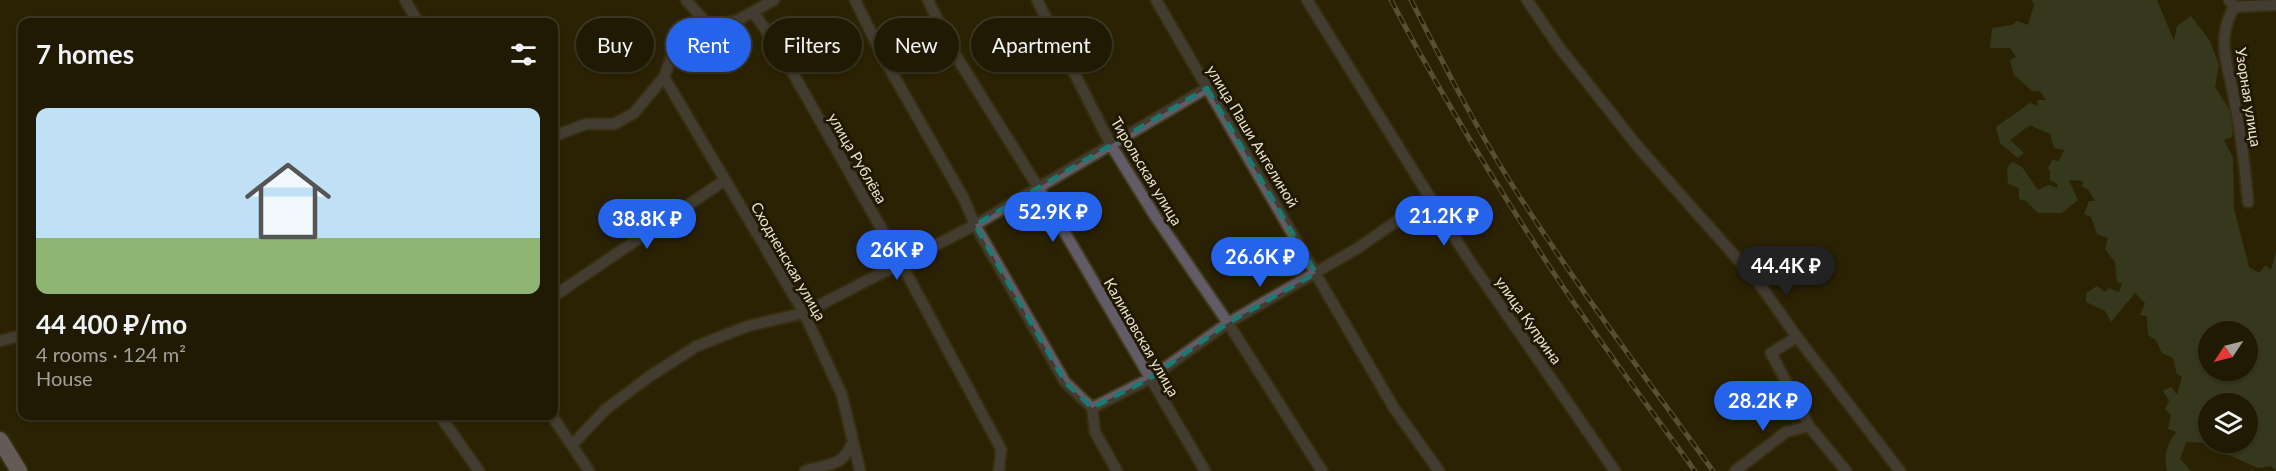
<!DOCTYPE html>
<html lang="en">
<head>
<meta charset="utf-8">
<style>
	:root { --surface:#201a03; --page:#2d2712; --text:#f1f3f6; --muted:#a2a19a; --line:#3d3825; --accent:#2563eb }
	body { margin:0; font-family:Lato,sans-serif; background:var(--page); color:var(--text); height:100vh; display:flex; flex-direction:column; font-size:22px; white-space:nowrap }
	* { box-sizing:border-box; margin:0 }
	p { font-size:20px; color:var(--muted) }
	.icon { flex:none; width:33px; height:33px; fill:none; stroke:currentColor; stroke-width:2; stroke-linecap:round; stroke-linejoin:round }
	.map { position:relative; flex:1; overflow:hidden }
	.side { position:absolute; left:18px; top:18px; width:540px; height:402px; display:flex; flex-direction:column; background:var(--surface); border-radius:12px; box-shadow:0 2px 4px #0004,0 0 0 2px var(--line) }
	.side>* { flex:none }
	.guide { position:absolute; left:576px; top:18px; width:570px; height:54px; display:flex; gap:12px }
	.needle { width:39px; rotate:235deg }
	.controls { position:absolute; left:2198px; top:321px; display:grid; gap:12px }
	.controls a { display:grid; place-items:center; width:60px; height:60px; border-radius:50%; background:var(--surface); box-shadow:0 2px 4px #0004,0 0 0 2px var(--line); font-size:30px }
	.price { position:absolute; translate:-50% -51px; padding:0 14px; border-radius:21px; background:var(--accent); color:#fff; font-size:20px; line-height:39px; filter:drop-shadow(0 2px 3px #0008) }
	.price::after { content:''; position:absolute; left:50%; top:36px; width:18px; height:14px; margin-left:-9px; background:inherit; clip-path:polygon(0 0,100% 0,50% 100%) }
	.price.on { background:#222; color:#fff }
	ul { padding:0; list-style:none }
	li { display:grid; align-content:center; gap:12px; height:318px; padding:0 18px }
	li+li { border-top:2px solid var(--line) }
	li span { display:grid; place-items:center; height:186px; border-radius:12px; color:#555 }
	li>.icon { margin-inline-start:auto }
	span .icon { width:108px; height:108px; fill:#fffc; stroke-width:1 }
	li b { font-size:26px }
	h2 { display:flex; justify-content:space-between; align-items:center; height:72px; padding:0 18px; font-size:26px }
	.tag { padding:0 21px; border-radius:27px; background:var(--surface); box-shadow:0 2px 4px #0004,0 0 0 2px var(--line); font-size:21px; line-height:54px }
	.tag.on { background:var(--accent); color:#fff }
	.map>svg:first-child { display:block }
	.forest { fill:#42533c; fill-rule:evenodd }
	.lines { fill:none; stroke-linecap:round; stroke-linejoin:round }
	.minor-casing { stroke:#453d21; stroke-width:14 }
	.trunk-casing { stroke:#453d21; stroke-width:20 }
	.minor { stroke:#615c67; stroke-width:10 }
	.trunk { stroke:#aca0ba; stroke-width:16 }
	.rail-casing { stroke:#8d866f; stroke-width:5 }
	.rail { stroke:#211800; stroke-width:3; stroke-dasharray:9; stroke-linecap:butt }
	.marked { fill:none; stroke:#1a7b73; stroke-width:4.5; stroke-dasharray:12 8; stroke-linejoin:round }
	.labels { text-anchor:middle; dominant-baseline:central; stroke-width:6; stroke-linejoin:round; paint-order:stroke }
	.street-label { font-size:15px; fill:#e8e3d2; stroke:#211800 }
</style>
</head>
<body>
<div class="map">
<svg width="2276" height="471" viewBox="0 0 2276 471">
	<rect width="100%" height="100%" fill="#2b2204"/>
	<path class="forest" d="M2032,0h125l17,41 3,-15 14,-10 19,25 9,24 -4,22 19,30 -2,20 -8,3 9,18 1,51 15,58 10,6 7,-8 5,5 5,-18v219l-5,-5 -13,2 -36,-16 -13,-9 -23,-1 -6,17 11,12h-24c-3,-15 -1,-27 10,-39l-9,-3 3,-14 -6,-6 4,-8 -6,-10 8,-4 6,8 5,-18 -5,-3 -4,-16 -11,-5 -6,-13 -8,-5 -1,-19 -7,-1 5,-12 -10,-10 -24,29 -6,-11 -19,-9v-9l11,-7 8,6 4,-4 10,4 3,-8 -5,-3 -2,-19 -10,-13 3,-11 -11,-4 -6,-17 -7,-3 5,-13h6l-7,-12 -6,-2 1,-6 -14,-1 9,20 -16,13h-24l-12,-12 -7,-2v-11l-11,-4 -1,-16 5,-6 10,5 16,23 10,-5 9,3 1,-4 -8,-4v-9l-2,-3 4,-8 7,1 5,-11 -10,-2 -4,-14 -20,-9 -20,15 14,13 -6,5 -18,-15 -4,-16 34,-24 8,3 -1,-6h9l-6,-9h-8l-18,-16 -4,-15 6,-3 -6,-9h-20l2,-20 20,-3 5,-4 11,4 6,-20zM2208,332h39v38h-39zM2208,404h39v38h-39z"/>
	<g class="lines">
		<defs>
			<path id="minor" d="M405,0l13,22
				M686,0l24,27
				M855,0l28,57 81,142 11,26 90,157 27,26 3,24 22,39
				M928,0l25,51 85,136 167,284
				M1037,0l74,145 44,71 73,107 94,148
				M1156,0l238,408 45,63
				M1307,0l160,257 148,214
				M1527,0l32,47 80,101 119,134 39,55 103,134
				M2229,0l5,7c-4,8 -8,16 -9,26 -3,20 4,39 8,59 7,36 12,73 15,110
				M2234,7l42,-2
				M753,12l25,35 123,216 100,186 -2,22
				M664,77l140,236 38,82 18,76
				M554,136l32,-12h28l20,-11 30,-36 9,-24 28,-24 37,-9 36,-20
				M554,296l171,-116
				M1797,337l-26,16 38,73 37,45
				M0,341l22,-6
				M1092,408l57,-29 79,-56 130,-75 66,-46 10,2
				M440,416l39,55
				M552,416l37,55
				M572,445l34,-36 44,-33 47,-30 51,-20 56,-13 171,-88 232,-137
				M805,471c23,-8 37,-3 47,-28
				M1735,471l51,-39 23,-6"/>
			<path id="trunk" d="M0,440l19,31"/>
		</defs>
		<use href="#minor" class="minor-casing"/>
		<use href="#trunk" class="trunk-casing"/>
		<use href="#minor" class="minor"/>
		<use href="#trunk" class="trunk"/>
		<defs>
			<path id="rail" d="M1391,0c50,95 107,188 166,278 44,66 92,129 138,193
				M1411,0c31,61 62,122 98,180 63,100 135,195 204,291"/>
		</defs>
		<use href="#rail" class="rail-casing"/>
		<use href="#rail" class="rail"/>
	</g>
	<path d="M0 0H2276V471H0ZM1207,88l109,185 -88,50 -79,56 -57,29 -27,-26 -90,-157z" fill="#2b2204" fill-opacity=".55" fill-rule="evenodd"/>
	<path class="marked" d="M1207,88l109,185 -88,50 -79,56 -57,29 -27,-26 -90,-157z"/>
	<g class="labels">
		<g class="street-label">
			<text transform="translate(2249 97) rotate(81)">Узорная улица</text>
			<text transform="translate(1253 136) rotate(59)">улица Паши Ангелиной</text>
			<text transform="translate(858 158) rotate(60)">улица Рублёва</text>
			<text transform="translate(1147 171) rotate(59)">Тирольская улица</text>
			<text transform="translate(789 261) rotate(60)">Сходненская улица</text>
			<text transform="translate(1529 320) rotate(55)">улица Куприна</text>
			<text transform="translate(1142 337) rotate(60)">Калиновская улица</text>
		</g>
	</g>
</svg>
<div class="controls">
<a><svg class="needle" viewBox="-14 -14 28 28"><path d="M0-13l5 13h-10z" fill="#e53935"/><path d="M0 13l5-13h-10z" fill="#a2a19a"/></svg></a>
<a><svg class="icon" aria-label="layers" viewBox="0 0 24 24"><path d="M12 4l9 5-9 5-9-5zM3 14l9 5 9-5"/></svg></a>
</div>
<b class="price" style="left:1053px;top:243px">52.9K ₽</b>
<b class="price" style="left:1444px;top:247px">21.2K ₽</b>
<b class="price" style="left:647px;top:250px">38.8K ₽</b>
<b class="price" style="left:897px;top:281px">26K ₽</b>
<b class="price" style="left:1260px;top:288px">26.6K ₽</b>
<b class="price on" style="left:1786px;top:297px">44.4K ₽</b>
<b class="price" style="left:1763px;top:432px">28.2K ₽</b>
<div class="guide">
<a class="tag">Buy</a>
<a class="tag on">Rent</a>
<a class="tag">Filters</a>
<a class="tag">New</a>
<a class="tag">Apartment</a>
</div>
<section class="side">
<h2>7 homes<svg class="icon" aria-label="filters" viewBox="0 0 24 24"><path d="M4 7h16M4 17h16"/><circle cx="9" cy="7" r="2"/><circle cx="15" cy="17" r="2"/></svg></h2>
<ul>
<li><span style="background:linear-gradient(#bfe0f5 70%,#8fb573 0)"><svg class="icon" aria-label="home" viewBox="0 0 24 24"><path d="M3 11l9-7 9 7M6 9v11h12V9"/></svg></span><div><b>44 400 ₽/mo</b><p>4 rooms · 124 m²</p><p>House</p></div></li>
</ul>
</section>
</div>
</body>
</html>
